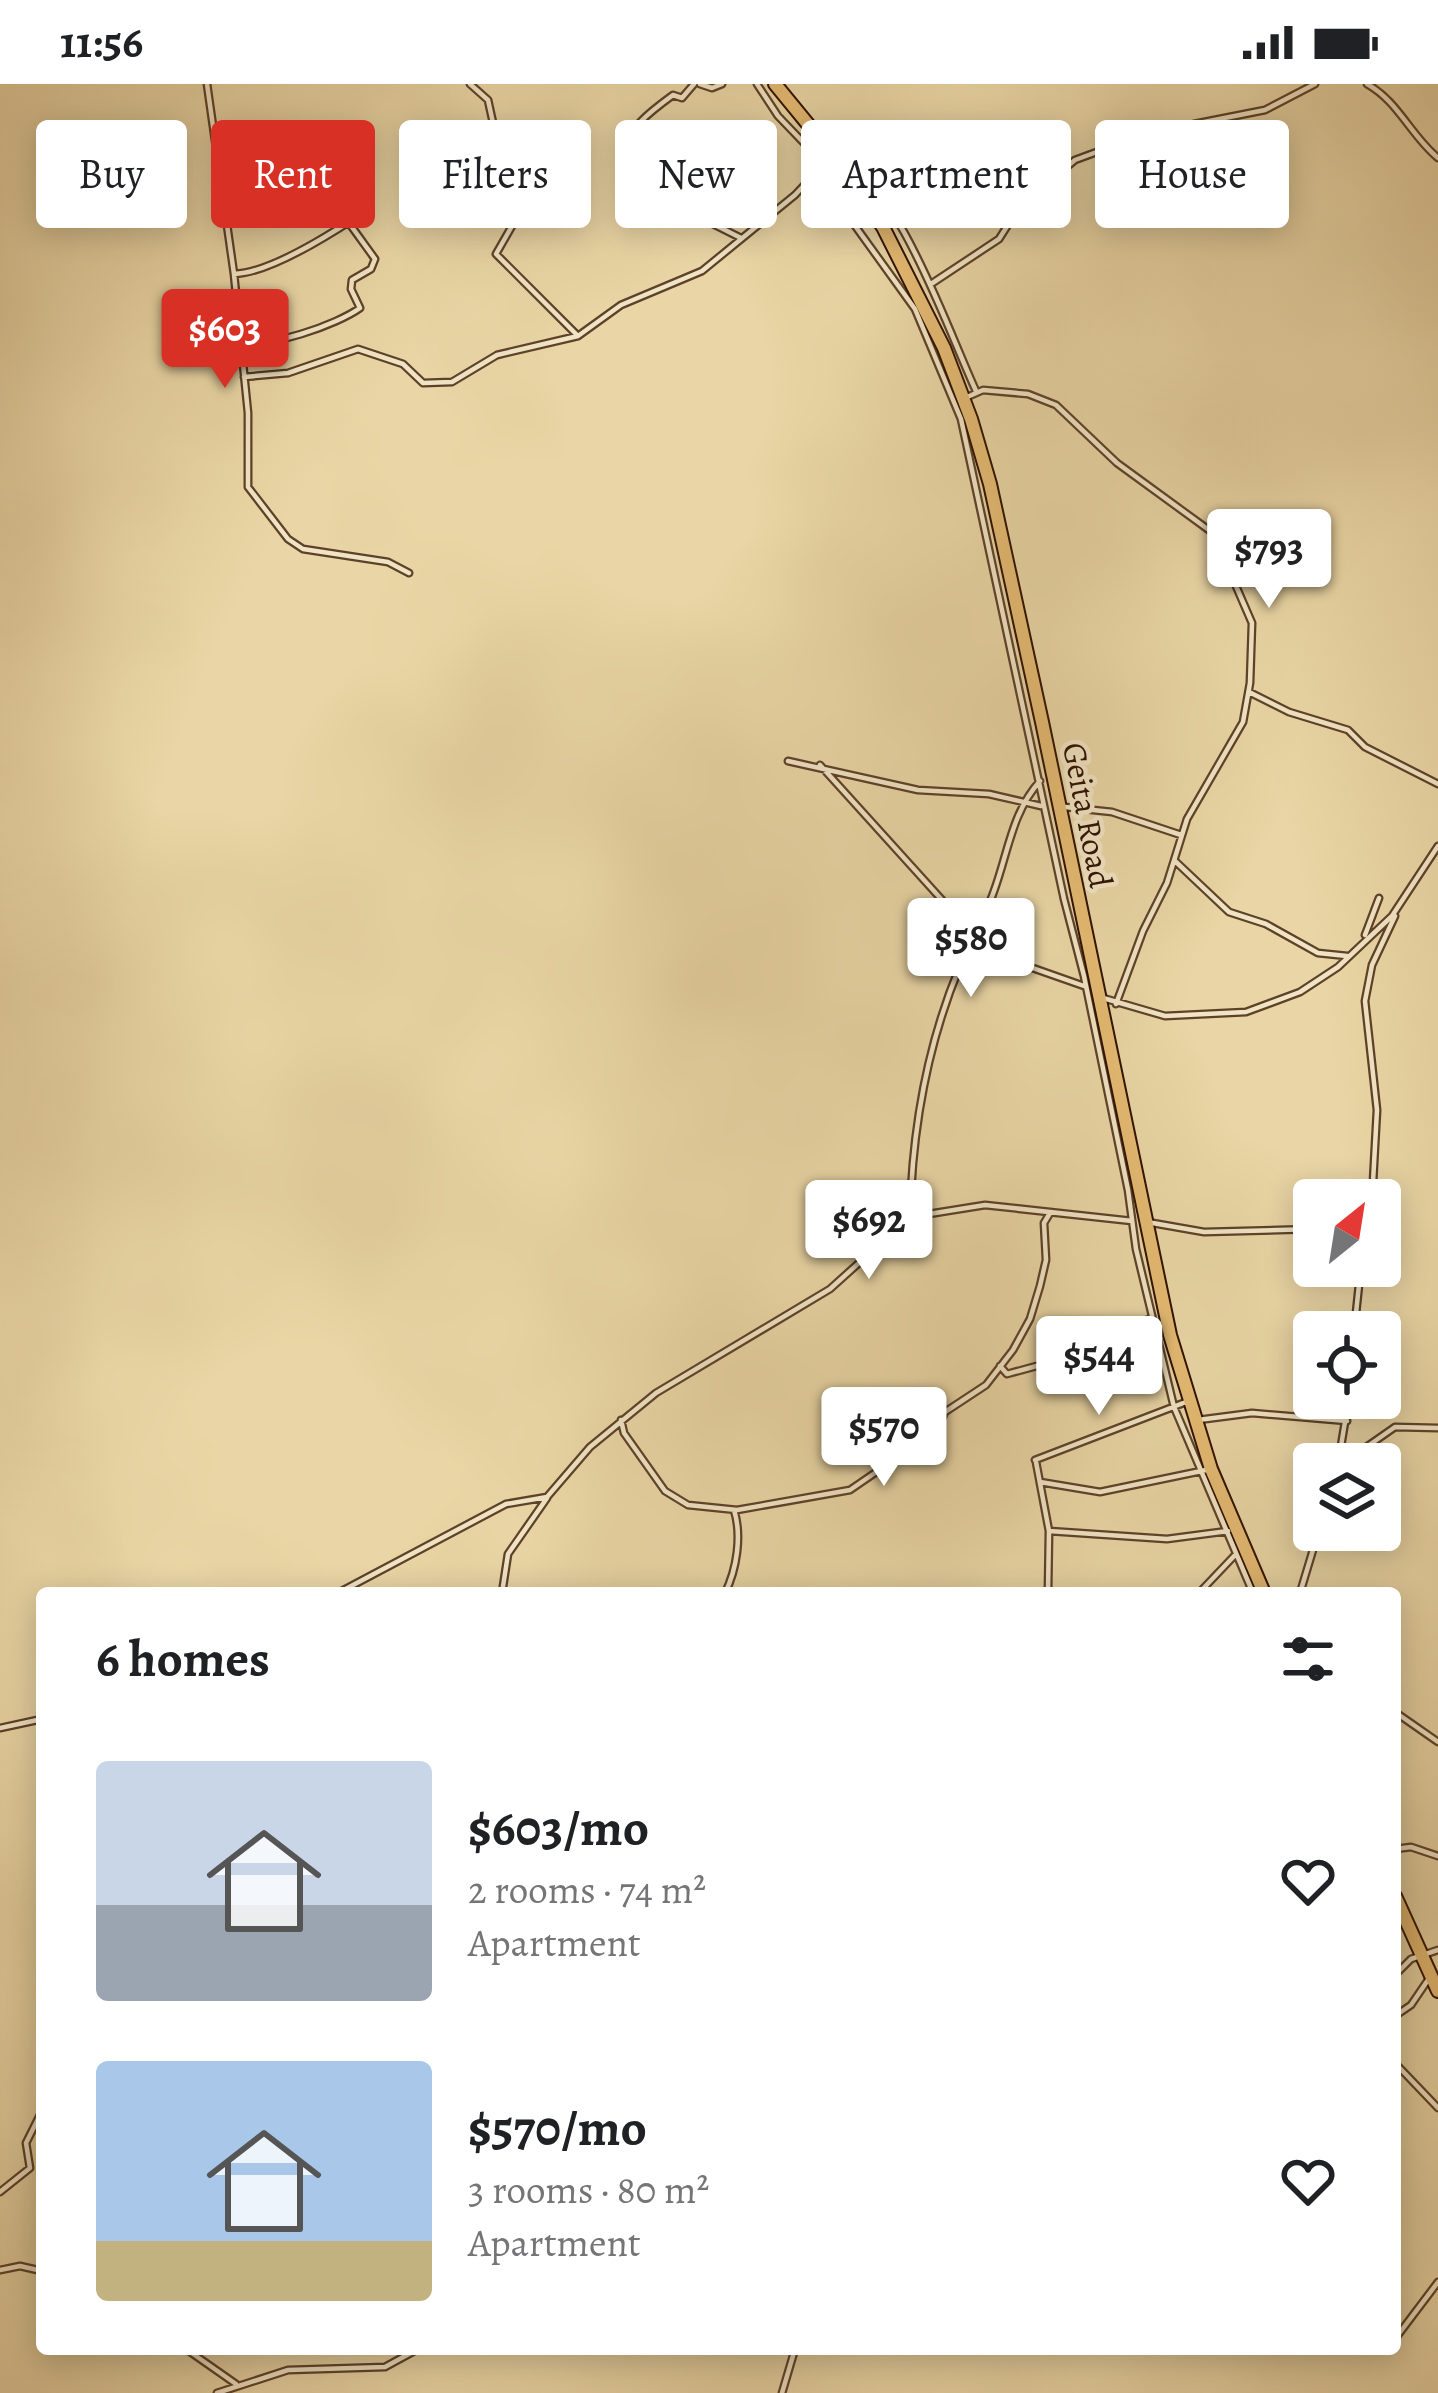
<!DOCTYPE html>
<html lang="en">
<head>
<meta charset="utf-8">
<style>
	:root { --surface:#fff; --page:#f6f6f6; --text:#202124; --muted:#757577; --accent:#d93025 }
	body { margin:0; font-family:Alegreya,serif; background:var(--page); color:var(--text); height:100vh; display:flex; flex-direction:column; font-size:45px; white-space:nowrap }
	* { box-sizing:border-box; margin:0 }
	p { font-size:39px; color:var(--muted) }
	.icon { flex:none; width:66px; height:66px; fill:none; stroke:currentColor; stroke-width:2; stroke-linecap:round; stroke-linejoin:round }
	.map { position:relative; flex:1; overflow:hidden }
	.panel { position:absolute; left:36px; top:1503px; width:1365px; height:768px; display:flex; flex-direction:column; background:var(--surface); border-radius:12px; box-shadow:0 6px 30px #0003 }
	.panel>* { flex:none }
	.hud { position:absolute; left:36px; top:36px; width:1368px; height:108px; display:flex; gap:24px }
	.needle { width:78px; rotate:30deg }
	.fabs { position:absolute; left:1293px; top:1095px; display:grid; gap:24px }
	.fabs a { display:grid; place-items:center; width:108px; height:108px; border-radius:12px; background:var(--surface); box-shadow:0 6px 30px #0003; font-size:60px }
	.price { position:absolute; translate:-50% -102px; padding:0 27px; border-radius:12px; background:#fff; color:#222; font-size:39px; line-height:78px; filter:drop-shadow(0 3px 6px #0008) }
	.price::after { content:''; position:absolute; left:50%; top:72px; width:36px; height:27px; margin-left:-18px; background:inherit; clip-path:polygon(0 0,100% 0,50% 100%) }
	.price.selected { background:var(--accent); color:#fff }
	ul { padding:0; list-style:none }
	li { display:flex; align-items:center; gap:36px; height:300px; padding:0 60px }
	li span { display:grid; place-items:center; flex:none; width:336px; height:240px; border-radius:12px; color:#555 }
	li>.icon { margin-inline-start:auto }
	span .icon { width:144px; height:144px; fill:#fffc; stroke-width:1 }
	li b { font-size:51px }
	h2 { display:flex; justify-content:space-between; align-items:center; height:144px; padding:0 60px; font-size:51px }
	.tag { padding:0 42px; border-radius:12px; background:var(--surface); box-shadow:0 6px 30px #0003; font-size:42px; line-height:108px }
	.tag.selected { background:var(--accent); color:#fff }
	.status { display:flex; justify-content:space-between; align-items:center; height:84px; padding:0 60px; background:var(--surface); direction:ltr }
	.status svg { height:33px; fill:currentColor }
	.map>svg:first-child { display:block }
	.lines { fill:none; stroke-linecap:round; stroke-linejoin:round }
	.minor-casing { stroke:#5d4229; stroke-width:9 }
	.trunk-casing { stroke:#2e1100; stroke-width:16 }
	.minor { stroke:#f1e4c4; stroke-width:4.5 }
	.trunk { stroke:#e4ba72; stroke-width:12 }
	.labels { text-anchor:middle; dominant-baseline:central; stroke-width:9; stroke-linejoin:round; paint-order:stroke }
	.street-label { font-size:33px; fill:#2e1100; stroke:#f1e4c4 }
</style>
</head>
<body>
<div class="status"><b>11:56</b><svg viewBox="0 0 49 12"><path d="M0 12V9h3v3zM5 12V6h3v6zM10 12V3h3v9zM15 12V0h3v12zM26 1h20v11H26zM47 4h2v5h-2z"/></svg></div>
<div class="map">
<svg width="1438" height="2309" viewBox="0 0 1438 2309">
	<rect width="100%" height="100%" fill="#e9d5a5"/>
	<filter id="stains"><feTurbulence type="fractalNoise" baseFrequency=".00167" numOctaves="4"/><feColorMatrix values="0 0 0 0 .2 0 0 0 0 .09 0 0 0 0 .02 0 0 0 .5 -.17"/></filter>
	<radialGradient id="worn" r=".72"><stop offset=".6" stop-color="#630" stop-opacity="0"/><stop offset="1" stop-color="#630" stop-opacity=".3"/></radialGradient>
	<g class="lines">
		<defs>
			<path id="minor" d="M207,0l27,190 14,139v74l40,52 15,10 85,13 21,11
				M470,0l18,16 9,41 40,28 -17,21 4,15 -28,49 82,82
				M694,0l-12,14 -9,-3c-22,16 -49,36 -53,64l21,29 100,50
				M700,0l12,4 10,-4
				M757,0l21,32 46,48 24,52 67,93 46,110 103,480 20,77 44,214 8,59 38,158 79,186
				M1367,0c31,17 44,52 71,74
				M835,67c65,36 111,175 141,240
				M234,190c35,-1 92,-37 121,-56l5,-25 -19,-49
				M931,200l68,-45 21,-33 55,-46 38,-14 57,-8 24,-14 71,-14 50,-26
				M240,255c25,12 98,-15 120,-31l-9,-19 1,-9 19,-11 4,-10 -26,-36
				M244,293l44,-4 70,-24 45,15 20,19 29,-1 45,-27 81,-19 43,-31 81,-34 93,-76 30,-32
				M965,314l18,-8 45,4 28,11 61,58 96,70 39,90 -2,60 -7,39 -56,97 -20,64 -24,48 -27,73
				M1249,608l40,20 59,18 17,17 73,37
				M788,677l130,29 71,4 52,12
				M820,681l170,188 94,33
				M1065,723l47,5 69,23
				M1175,777l54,51 37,12 52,29 29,3
				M1365,851l14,-37
				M1103,914l62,18 81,-4 54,-20 38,-25 54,-51 46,-70
				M1372,1116l5,-90 -12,-109 7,-36 23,-49
				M910,1133c2,-85 17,-172 50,-251 11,-26 25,-49 34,-75 14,-38 18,-79 46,-110
				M1147,1138l57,10 110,-3
				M1354,1248l7,-66
				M1000,1282l7,8 81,-22 28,-20 36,-14
				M621,1336l3,13 41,58 23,14 49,5 113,-20 86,-59 9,-19 41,-27 27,-35 17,-31 10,-33 6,-26 -2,-37 6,-10
				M1198,1336l54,-7 95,8
				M1035,1376l151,-58
				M1036,1378l13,69 -1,62
				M1338,1380l11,-66
				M1342,1380l53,-37 43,1
				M1040,1398l60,10 111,-23
				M1049,1447l118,8 61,-8
				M338,1509l168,-89 41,-7 43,-50 66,-54 174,-104 80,-72 75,-12 147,16
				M502,1509l6,-39 39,-56
				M725,1509c12,-24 17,-58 9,-83
				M1199,1509l37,-39
				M1300,1509l19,-63
				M1395,1628l43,30
				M0,1644l42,-9
				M1395,1765l16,-2 27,9
				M1395,1891l16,-16 27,-9
				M1395,1932l16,-11 19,-28
				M1395,1979l43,45
				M0,2108l30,-24 -4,-25 16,-32
				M0,2186l20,-4 22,5
				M1395,2255l43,-57
				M186,2265l50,35
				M217,2309l71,-23 97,-3 33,-18
				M782,2309l13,-44"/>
			<path id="trunk" d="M775,0l59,72 49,71 61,121 27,71 19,65 52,238 128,613 41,134 53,124
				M1395,1812l43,95"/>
		</defs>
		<use href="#minor" class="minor-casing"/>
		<use href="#trunk" class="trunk-casing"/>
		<use href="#minor" class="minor"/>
		<use href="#trunk" class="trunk"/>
	</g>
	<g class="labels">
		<g class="street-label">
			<text transform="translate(1088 731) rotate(79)">Geita Road</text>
		</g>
	</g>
	<rect width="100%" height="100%" filter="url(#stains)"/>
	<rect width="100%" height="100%" fill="url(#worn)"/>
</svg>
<div class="fabs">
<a><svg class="needle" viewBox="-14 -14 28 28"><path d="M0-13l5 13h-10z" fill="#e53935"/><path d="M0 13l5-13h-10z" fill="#757577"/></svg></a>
<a><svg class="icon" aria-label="locate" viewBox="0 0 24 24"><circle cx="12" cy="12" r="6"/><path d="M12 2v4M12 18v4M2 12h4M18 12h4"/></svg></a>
<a><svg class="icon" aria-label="layers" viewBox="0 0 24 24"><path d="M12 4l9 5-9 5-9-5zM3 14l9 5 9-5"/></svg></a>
</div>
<b class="price selected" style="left:225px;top:307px">$603</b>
<b class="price" style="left:1269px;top:527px">$793</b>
<b class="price" style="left:971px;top:916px">$580</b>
<b class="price" style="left:869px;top:1198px">$692</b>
<b class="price" style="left:1099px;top:1334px">$544</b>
<b class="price" style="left:884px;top:1405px">$570</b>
<div class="hud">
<a class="tag">Buy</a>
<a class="tag selected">Rent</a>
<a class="tag">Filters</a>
<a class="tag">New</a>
<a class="tag">Apartment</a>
<a class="tag">House</a>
</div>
<section class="panel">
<h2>6 homes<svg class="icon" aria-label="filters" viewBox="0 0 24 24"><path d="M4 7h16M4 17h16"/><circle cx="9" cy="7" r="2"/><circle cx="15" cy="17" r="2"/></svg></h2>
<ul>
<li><span style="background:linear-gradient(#c9d6e8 60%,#9aa5b1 0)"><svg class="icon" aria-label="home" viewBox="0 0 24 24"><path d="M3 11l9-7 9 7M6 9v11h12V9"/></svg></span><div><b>$603/mo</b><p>2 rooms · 74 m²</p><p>Apartment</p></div><svg class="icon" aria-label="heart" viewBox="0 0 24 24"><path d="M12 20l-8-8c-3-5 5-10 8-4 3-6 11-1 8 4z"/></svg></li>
<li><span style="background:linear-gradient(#a9c7e8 75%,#c2b280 0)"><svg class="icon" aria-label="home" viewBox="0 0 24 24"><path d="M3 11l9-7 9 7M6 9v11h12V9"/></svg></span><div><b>$570/mo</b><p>3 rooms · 80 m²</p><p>Apartment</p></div><svg class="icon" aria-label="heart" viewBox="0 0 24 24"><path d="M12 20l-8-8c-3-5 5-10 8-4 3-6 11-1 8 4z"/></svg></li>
</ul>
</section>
</div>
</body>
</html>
